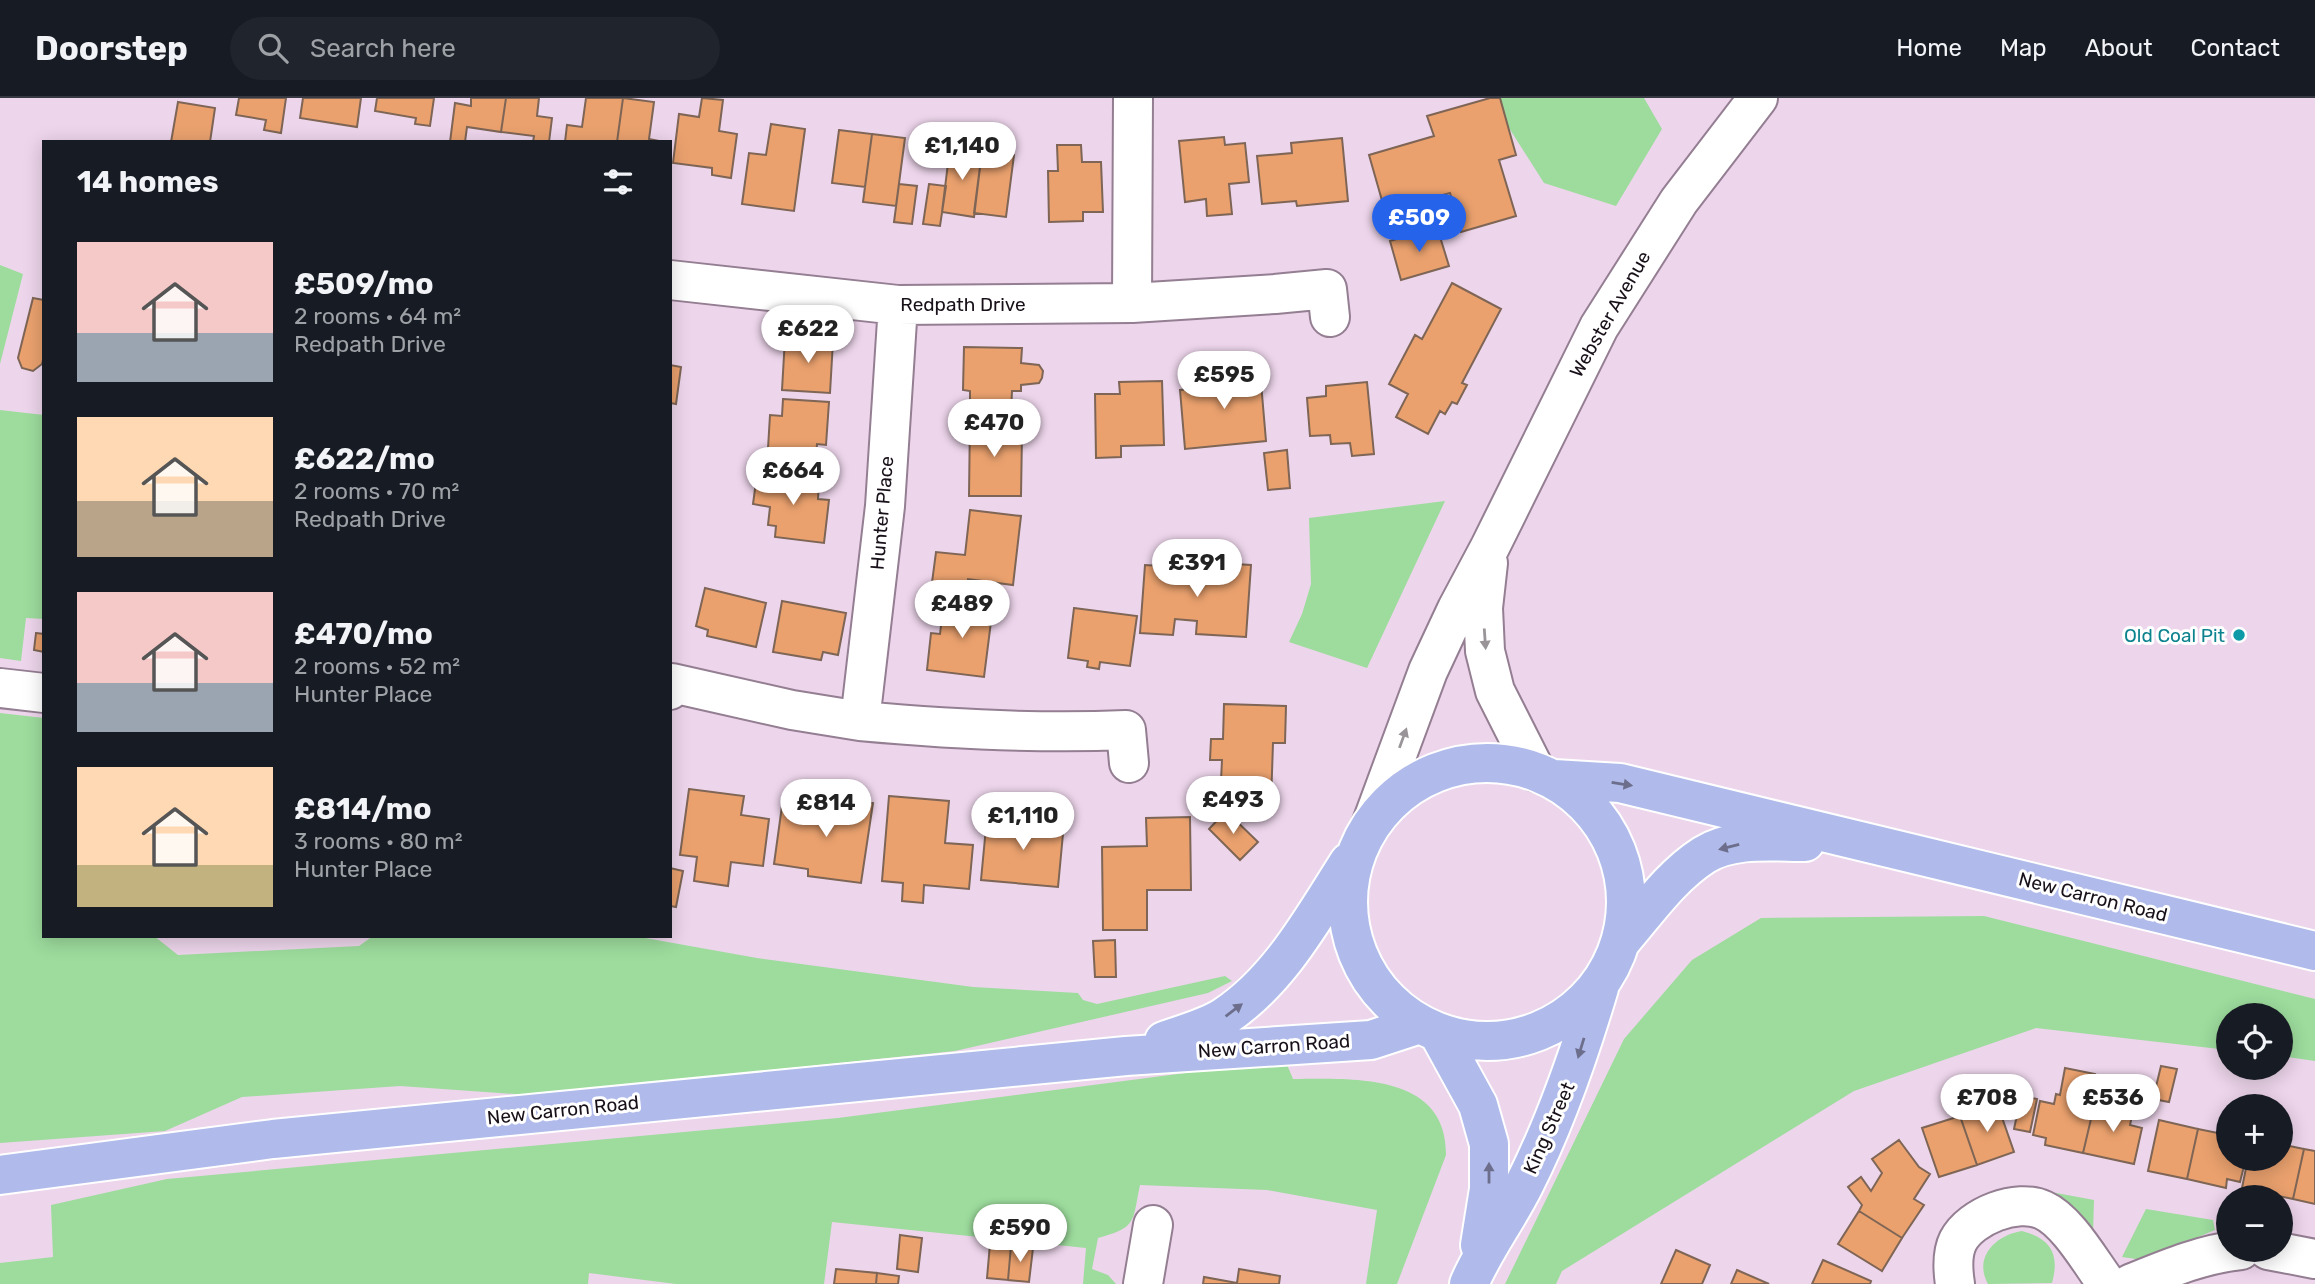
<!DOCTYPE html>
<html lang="en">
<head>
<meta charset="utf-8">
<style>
	:root { --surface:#171b24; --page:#20242c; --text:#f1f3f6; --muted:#9ea1a6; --line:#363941; --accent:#2563eb }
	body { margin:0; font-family:Rubik,sans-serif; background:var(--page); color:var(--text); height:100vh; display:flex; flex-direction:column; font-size:26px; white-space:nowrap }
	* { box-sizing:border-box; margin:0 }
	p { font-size:23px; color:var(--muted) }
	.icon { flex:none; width:38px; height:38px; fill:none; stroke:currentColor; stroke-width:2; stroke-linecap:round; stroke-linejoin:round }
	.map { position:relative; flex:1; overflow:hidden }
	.panel { position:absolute; left:42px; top:42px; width:630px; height:798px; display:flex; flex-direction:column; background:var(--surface); border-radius:0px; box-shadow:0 4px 18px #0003 }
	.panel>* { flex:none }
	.controls { position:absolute; left:2216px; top:905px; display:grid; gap:14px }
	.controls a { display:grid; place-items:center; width:77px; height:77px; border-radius:50%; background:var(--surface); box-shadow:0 4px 18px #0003; font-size:35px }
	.price { position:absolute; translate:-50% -60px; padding:0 16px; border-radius:24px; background:#fff; color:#222; font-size:23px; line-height:46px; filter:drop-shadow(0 2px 4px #0008) }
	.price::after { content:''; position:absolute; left:50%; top:42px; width:21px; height:16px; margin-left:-10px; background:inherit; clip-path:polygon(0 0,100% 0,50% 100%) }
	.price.selected { background:var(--accent); color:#fff }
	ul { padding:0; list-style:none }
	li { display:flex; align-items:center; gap:21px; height:175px; padding:0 35px }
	li span { display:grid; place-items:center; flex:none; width:196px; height:140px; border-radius:0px; color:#555 }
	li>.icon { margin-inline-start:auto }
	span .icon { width:84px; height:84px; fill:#fffc; stroke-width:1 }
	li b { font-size:30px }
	h2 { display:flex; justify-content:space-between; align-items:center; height:84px; padding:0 35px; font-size:30px }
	header { display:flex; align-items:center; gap:42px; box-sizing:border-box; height:98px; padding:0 35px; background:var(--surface); border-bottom:2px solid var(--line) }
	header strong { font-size:33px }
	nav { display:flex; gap:38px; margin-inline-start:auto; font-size:24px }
	.search { width:490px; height:63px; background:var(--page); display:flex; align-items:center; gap:18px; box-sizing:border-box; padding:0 24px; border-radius:38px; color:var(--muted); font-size:26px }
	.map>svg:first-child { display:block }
	.green { fill:#9ddc9d }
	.building { fill:#eaa16e; stroke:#7e6555; stroke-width:2 }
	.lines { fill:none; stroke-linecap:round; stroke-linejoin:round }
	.minor-casing { stroke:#947e92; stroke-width:42 }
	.major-casing { stroke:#fff; stroke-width:42 }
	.minor { stroke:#fff; stroke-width:38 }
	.major { stroke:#b0bbeb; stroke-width:38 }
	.oneway { fill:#989498 }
	.oneway2 { fill:#6c6e8c }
	.culture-dot { fill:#0f9aa8; stroke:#fff; stroke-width:2.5 }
	.labels { text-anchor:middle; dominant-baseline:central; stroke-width:6; stroke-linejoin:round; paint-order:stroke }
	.street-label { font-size:19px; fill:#191119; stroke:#fff }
	.culture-label { font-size:19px; fill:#0d838f; stroke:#fff; text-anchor:end }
</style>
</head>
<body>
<header>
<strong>Doorstep</strong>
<div class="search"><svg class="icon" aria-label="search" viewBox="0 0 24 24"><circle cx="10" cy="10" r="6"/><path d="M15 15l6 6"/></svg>Search here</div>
<nav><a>Home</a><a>Map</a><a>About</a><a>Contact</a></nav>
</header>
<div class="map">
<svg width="2315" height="1186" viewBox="0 0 2315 1186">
	<rect width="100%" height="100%" fill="#edd5eb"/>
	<path class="green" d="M1490,0h154l18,31 -46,77 -72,-23z
		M0,167l23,9 -23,90z
		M0,312l44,5v204l-18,-1 -5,43 -21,-3z
		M1445,403l-78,167 -78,-26 13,-28 9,-30 -2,-66z
		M0,615l44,5v218h110l24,19 181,-9 14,-10h261l123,22 216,29 105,6 5,7 14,4 128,-28 7,5 -24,12 -253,58 -426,44 -129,-9 -158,11 -77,34 -165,12z
		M1984,818l331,83v62l-35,-5v-41h-52v35l-192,-22 -182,63 -292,180 -6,13h-51l119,-245 68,-79 69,-42z
		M1285,962l8,19c58,0 154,-7 153,76l-49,129h-31l11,-74 -110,-20 -127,-5c-8,37 -2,42 -42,53l-6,31 16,6 8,9h-33l3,-36 -254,-26 -8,62h-148l-87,-11 -1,11h-588v-21l53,-6 -2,-52 116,-26 671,-61z
		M2051,1094l43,8 -1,34z
		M2146,1111l67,11 2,10 -72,30 -21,-3z
		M2022,1133c29,8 38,23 30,52l-64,1c-15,-27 8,-49 34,-53z"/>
	<path class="building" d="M239,0h47l-5,35 -17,-3 2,-10 -30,-5z
		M303,0h58l-4,29 -57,-9z
		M377,0h57l-4,28 -15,-2 1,-6 -41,-7z
		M471,0h35l-5,34 -34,-5 -2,15h-15l5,-39 16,3z
		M506,0h33l-2,18 15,2 -3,24h-16l1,-6 -33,-4z
		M586,0h37l-6,44h-52l2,-17 15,2z
		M623,0l31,4 -5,37 15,3h-47z
		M702,0l21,2 -4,31 18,3 -6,44 -19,-3v-7l-39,-5 6,-49 20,3z
		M1490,0h10l16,57 -17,5 17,56 -55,16 -2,-8 -13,3 -6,-21 13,-3 -3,-10 -65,18 -16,-56 65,-19 -7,-20z
		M178,4l37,6 -5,34h-39z
		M771,26l34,5 -11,82 -52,-7 7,-51 17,2z
		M839,32l33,4 -7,53 -33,-4z
		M872,36l33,4 -9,68 -33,-4z
		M1224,39l1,8 20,-2 4,39 -20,2 3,30 -25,2 -1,-17 -21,3 -6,-61z
		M1342,40l6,63 -51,5 -1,-5 -34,3 -5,-48 35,-3 -1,-10z
		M1057,47h24l1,17h19l2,50h-20v9l-34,1 -1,-51h10z
		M950,49l32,4 -8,66 -32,-5z
		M982,53l32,4 -8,62 -32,-4z
		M899,86l18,2 -5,38 -18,-2z
		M929,86l17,2 -6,40 -17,-2z
		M1437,129l12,39 -48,14 -11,-39z
		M1452,185l49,26 -39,74 5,2 -10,19 -5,-2 -7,12 -5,-3 -12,23 -32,-17 12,-23 -19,-10 26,-49 7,4z
		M33,200l11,2v56l-2,8 -9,7 -11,-3 -4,-10z
		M785,240l48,3 -3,52 -48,-3z
		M964,249l58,1 -1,15 18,2 4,6 -1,7 -3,5 -18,2v6h-9l-1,21 -41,-1v-20l-7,-1z
		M670,267l11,2 -5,37 -6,-1z
		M1260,273l6,70 -81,8 -5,-59 27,-2 -1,-12z
		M1162,283l2,64 -43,1v11l-25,1 -1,-64h25l-1,-12z
		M1367,284l7,72 -22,2 -2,-13 -19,1 -1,-9 -20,1 -3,-38 19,-2v-10z
		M783,301l46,3 -3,43 -9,-1 -2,24 -48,-3 3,-50 12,1z
		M970,320h35v16h17l-1,62h-52z
		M1287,352l3,38 -22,2 -4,-37z
		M757,376l62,7 -1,18 11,1 -5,43 -49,-6 1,-11 -8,-1 2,-18 -17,-3z
		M970,412l51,6 -8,69 -45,-6 -2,15 -35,-4 5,-38 29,3z
		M1201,464l50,3 -5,72 -50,-3 1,-13 -22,-2 -2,16 -33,-2 5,-68 55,3z
		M705,490l61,15 -10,44 -49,-11 1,-6 -12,-4z
		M944,502l49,6 -9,71 -57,-7 4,-37 9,1z
		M782,503l64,12 -8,42 -15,-3 -2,8 -48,-8z
		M1074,510l63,8 -7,50 -30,-4 -1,7 -12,-2 1,-6 -20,-3z
		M36,535l8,1v18l-10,-2z
		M1224,606l62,2 -1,37h-12l-2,59 -51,-1 2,-41h-12l1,-21h12z
		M689,691l55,7 -3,19 28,4 -6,47 -32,-4 -3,24 -34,-5 3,-24 -17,-2z
		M819,697l54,8 -12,80 -53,-7v-7l-34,-5 8,-58 35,5z
		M889,698l60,5 -4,42 28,2 -4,44 -45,-4 -1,18 -21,-2 1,-18 -21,-2z
		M1226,713l32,31 -18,18 -31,-31z
		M987,719l77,6 -6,64 -77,-7z
		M1190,719l1,73h-44v40h-44l-1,-83 45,-1 -1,-28z
		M670,770l13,3 -7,36 -6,-1z
		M1115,842l1,37h-21l-2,-36z
		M2161,968l16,3 -8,33 -16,-3z
		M2065,970l30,6 -6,27 6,1 -12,51 -38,-8 1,-7 -13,-3 7,-34 14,3 2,-10 4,1z
		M2021,998l16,3 -7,33 -16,-3z
		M2095,1004l38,9 -3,14 12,3 -8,36 -51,-11z
		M1997,1005l17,49 -37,13 -17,-49z
		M1960,1018l17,49 -38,12 -17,-49z
		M2159,1022l39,9 -11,50 -39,-8z
		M2198,1031l30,6v23h18l-6,24 -13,-3 -1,9 -39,-9z
		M1899,1042l20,27 11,7 -16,25 10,6 -22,33 -43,-27 3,-6 -14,-18 13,-10 10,14 11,-18 -10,-14z
		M2280,1046l24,5 -11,50 -51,-11 6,-30h32z
		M2304,1051l11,2v53l-22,-5z
		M1859,1113l43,27 -20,33 -44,-27z
		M900,1137l22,3 -4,34 -21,-3z
		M990,1146l21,2 -3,34 -21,-2z
		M1011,1148l22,2 -4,34 -21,-2z
		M1676,1152l34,15 -8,19h-41z
		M1823,1162l48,21 -1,3h-58z
		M836,1171l41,4 -1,11h-42z
		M1239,1171l41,7 -1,8h-76l1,-7 33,6z
		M1737,1172l32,14h-38z
		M877,1175l22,3 -1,8h-22z"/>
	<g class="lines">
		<defs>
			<path id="minor" d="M670,182l228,25 234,-2 143,-9 52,-5 3,28
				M1132,205l1,-205
				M898,207l-13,201 -25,215c88,8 178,13 266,9l3,33
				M1488,465l-5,45 2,43 10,40 41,81
				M0,590l44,5
				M670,592l2,-7 120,27 68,11
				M1371,727l57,-154 29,-62 33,-62 109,-220 80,-126 79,-103
				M2268,1152l47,9
				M1143,1186l10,-59
				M1955,1186c-2,-13 -3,-31 3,-43 13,-25 59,-43 85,-31 25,11 48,53 64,74
				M2130,1186c37,-15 72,-30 111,-34"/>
			<path id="major" d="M1348 804a139 139 0 1 1 278 0a139 139 0 1 1-278 0Z
				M1554,681l66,4 695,168
				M1622,842c25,-29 49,-64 82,-85 29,-18 69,-13 101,-13
				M1439,936l39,71 11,39v45l-9,56
				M1164,943c19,-7 43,-13 60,-24 56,-37 89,-99 125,-155
				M0,1077l273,-36 853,-83 245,-16 49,-16
				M1469,1186c15,-35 38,-65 55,-99 32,-63 55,-130 75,-197"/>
		</defs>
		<use href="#minor" class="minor-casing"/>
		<use href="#major" class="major-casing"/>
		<use href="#minor" class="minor"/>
		<use href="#major" class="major"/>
	</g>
	<defs><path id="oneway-solid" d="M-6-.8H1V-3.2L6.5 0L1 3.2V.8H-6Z" transform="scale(1.75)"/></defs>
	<g class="oneway">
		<use href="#oneway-solid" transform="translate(1485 541) rotate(86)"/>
		<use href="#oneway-solid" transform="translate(1403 640) rotate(-70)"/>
	</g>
	<g class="oneway2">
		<use href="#oneway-solid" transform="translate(1622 686) rotate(9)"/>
		<use href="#oneway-solid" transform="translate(1729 749) rotate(166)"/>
		<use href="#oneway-solid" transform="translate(1234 912) rotate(-37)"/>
		<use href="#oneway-solid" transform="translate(1581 950) rotate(107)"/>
		<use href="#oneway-solid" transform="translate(1489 1075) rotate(-90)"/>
	</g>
	<circle class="culture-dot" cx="2239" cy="537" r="7"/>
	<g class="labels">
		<g class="street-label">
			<text x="963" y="206">Redpath Drive</text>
			<text transform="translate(1610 216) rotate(-60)">Webster Avenue</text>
			<text transform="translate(882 415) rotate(-85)">Hunter Place</text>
			<text transform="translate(2093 799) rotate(14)">New Carron Road</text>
			<text transform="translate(1274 948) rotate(-4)">New Carron Road</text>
			<text transform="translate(563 1012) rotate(-6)">New Carron Road</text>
			<text transform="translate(1549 1030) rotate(-66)">King Street</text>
		</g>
		<g class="culture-label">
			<text x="2225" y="537">Old Coal Pit</text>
		</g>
	</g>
</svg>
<div class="controls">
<a><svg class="icon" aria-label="locate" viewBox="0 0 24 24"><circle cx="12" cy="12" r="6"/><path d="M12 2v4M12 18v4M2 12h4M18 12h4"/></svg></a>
<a>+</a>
<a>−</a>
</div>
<b class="price" style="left:962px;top:84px">£1,140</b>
<b class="price selected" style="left:1419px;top:156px">£509</b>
<b class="price" style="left:808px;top:267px">£622</b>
<b class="price" style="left:1224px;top:313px">£595</b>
<b class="price" style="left:994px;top:361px">£470</b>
<b class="price" style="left:793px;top:409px">£664</b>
<b class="price" style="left:1197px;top:501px">£391</b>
<b class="price" style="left:962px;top:542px">£489</b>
<b class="price" style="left:1233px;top:738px">£493</b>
<b class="price" style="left:826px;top:741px">£814</b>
<b class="price" style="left:1023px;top:754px">£1,110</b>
<b class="price" style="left:1987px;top:1036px">£708</b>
<b class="price" style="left:2113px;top:1036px">£536</b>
<b class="price" style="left:1020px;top:1166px">£590</b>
<section class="panel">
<h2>14 homes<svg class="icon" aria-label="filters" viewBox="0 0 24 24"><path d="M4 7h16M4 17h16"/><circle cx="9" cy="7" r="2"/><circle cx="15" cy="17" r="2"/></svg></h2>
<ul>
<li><span style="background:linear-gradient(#f6c9c9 65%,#9aa5b1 0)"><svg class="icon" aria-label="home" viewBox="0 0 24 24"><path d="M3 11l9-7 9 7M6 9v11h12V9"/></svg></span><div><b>£509/mo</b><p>2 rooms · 64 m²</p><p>Redpath Drive</p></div></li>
<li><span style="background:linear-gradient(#ffd9b3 60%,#b9a48a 0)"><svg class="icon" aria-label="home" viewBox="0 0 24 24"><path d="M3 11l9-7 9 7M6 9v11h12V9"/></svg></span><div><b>£622/mo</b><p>2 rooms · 70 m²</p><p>Redpath Drive</p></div></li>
<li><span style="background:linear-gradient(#f6c9c9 65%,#9aa5b1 0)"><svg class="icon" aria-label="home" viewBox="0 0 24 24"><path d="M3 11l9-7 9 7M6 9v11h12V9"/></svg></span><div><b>£470/mo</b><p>2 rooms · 52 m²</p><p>Hunter Place</p></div></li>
<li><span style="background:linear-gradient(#ffd9b3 70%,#c2b280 0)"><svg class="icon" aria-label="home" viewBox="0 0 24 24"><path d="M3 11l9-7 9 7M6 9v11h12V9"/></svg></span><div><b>£814/mo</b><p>3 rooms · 80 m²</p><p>Hunter Place</p></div></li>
</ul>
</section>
</div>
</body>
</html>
